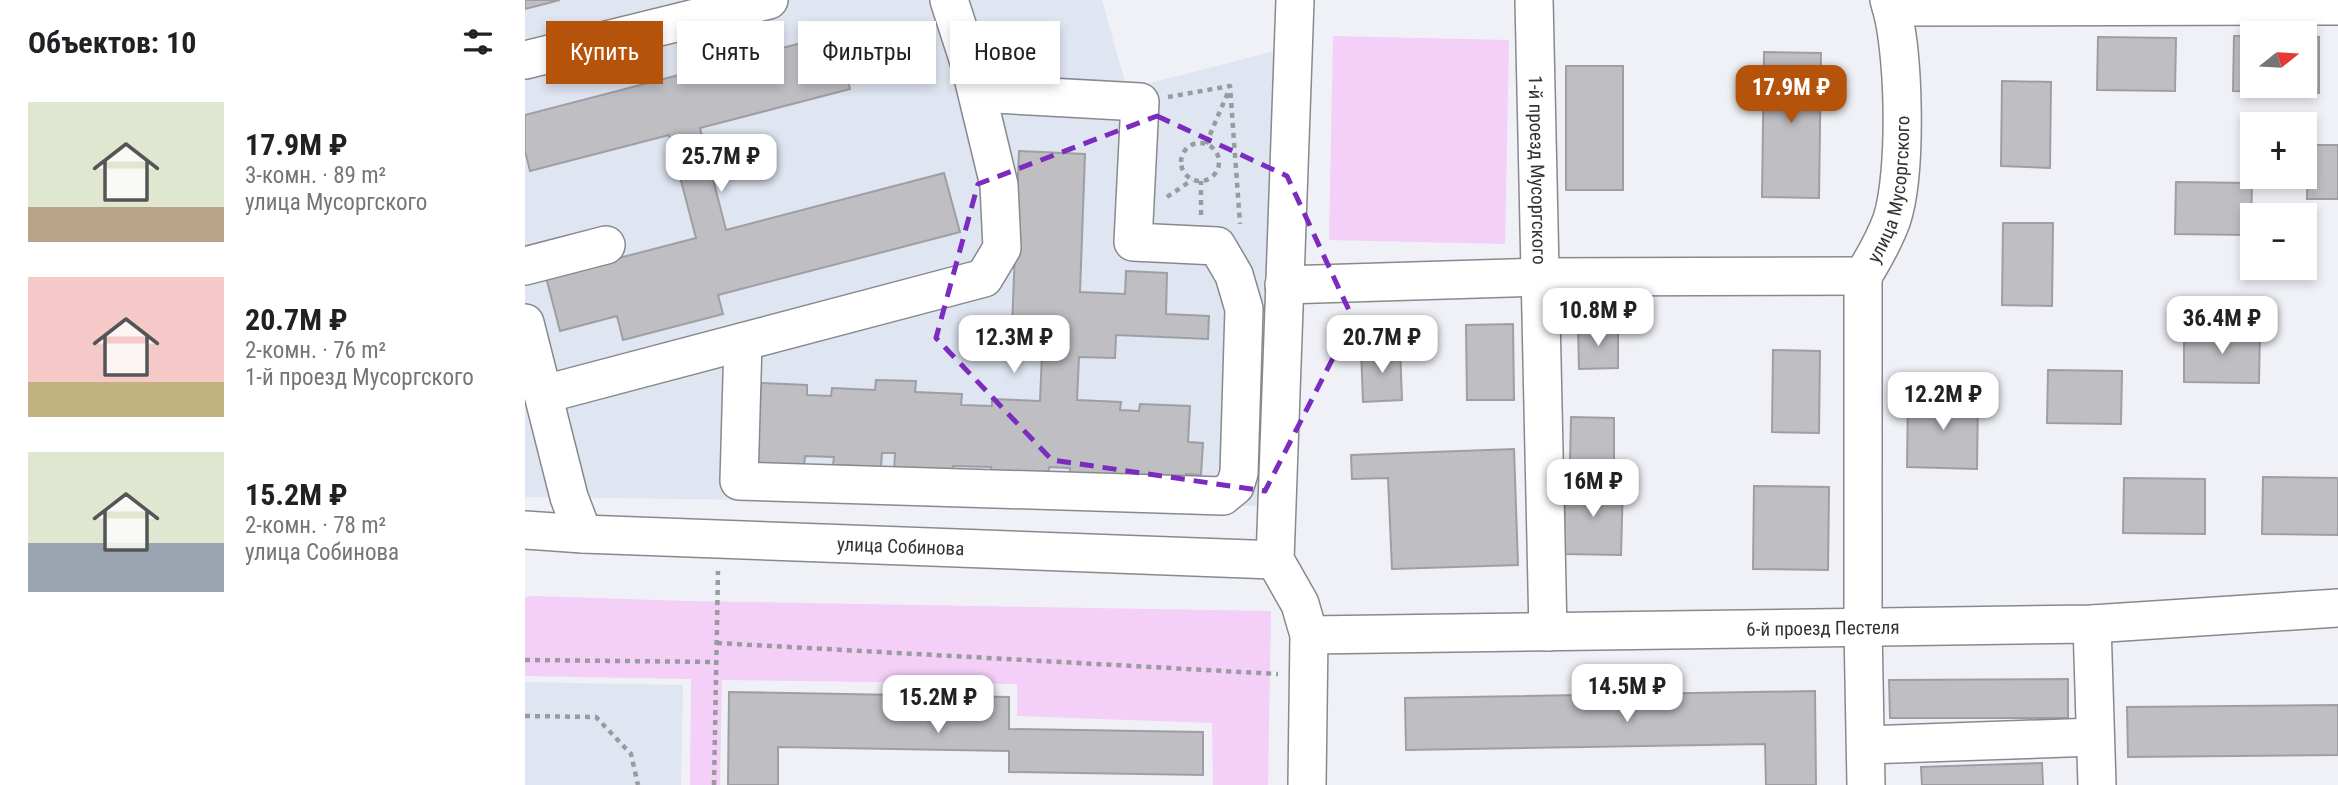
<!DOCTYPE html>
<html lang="ru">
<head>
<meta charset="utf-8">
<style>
	:root { --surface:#fff; --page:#f2f2f2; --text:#202124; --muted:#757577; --accent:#b45309 }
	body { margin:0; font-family:"Roboto Condensed",sans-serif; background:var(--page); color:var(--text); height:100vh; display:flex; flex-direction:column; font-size:26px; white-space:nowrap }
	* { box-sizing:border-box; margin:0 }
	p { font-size:23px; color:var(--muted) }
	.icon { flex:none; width:38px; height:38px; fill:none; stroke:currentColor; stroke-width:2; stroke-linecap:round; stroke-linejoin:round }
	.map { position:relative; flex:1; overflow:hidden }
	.details { display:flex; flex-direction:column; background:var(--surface); width:525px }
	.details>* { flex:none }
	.banner { position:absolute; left:21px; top:21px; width:665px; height:63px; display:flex; gap:14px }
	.needle { width:46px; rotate:72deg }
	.tools { position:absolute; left:1715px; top:21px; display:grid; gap:14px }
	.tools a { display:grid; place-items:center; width:77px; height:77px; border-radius:0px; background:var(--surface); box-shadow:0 4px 10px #0003; font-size:35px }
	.price { position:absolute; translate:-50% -60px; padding:0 16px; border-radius:14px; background:#fff; color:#222; font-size:23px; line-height:46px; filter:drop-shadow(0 2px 4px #0008) }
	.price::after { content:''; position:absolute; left:50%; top:42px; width:21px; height:16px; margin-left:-10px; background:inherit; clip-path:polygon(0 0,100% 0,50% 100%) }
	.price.active { background:var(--accent); color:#fff }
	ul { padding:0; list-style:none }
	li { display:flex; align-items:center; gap:21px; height:175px; padding:0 28px }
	li span { display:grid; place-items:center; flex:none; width:196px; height:140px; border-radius:0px; color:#555 }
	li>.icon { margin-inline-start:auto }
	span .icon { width:84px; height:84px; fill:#fffc; stroke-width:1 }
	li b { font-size:30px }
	h2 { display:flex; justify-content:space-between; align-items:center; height:84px; padding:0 28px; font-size:30px }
	.chip { padding:0 24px; border-radius:0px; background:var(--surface); box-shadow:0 4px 10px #0003; font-size:24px; line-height:63px }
	.chip.active { background:var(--accent); color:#fff }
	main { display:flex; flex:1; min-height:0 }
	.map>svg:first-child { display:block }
	.built { fill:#dfe5f1 }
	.green { fill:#f4cff7 }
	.building { fill:#bfbec3; stroke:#9f9ea3; stroke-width:2 }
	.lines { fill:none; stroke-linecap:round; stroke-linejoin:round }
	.minor-casing { stroke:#87898e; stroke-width:40 }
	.path { stroke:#999b9e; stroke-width:4.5; stroke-dasharray:5 5; stroke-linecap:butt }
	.minor { stroke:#fff; stroke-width:37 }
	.marked { fill:none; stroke:#7b2cbf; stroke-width:5; stroke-dasharray:14 9; stroke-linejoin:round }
	.labels { text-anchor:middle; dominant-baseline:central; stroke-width:5; stroke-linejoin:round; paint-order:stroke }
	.street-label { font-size:19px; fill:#313233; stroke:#fff }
</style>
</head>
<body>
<main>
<section class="details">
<h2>Объектов: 10<svg class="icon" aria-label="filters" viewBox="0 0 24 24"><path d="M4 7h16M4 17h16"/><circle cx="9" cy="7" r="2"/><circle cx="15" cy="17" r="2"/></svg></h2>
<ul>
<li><span style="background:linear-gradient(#dfe7d0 75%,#b9a48a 0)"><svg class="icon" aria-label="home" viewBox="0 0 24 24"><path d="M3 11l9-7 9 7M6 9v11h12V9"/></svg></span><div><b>17.9M ₽</b><p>3-комн. · 89 m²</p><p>улица Мусоргского</p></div></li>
<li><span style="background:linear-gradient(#f6c9c9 75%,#c2b280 0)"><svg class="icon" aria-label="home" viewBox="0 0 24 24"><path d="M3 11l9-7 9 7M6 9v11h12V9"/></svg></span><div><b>20.7M ₽</b><p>2-комн. · 76 m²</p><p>1-й проезд Мусоргского</p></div></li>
<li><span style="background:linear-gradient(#dfe7d0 65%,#9aa5b1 0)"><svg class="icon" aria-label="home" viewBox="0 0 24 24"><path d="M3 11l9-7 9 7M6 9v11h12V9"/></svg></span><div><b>15.2M ₽</b><p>2-комн. · 78 m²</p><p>улица Собинова</p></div></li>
</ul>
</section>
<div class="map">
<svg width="1813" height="785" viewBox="0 0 1813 785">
	<rect width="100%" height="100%" fill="#eff1f6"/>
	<path class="built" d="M0,0h577l25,89 148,-38 -3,60 -8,395 -739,-9z
		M0,682l158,3 -2,100h-156z"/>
	<path class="green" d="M808,36l176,4 -4,204 -176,-4z
		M9,596l153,5 584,10 -3,174h-55l-1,-62 -195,-7v-32l-295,-4 -2,105h-30l1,-106 -166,-3v-79z"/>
	<path class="building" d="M0,0h35l-35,9z
		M311,34l14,55 -150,39 26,102 218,-57 16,59 -242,63 5,19 -100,26 -6,-24 -57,15 -14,-54 150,-39 -27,-103 -139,36 -5,-20v-36z
		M1709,36h18v50h53v-49h14v56l-86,-2z
		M1573,37l78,1 -1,53 -78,-1z
		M1239,52l57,1 -2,145 -57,-1z
		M1041,66h57v124h-57z
		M1477,81l49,1 -1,86 -49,-2z
		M1783,145h30v54h-31z
		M494,151l66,3 -5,138 45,2 1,-23 41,2 -1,41 43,2 -1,23 -92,-4 -1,23 -36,-1 -2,43 44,2 -1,8 19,1 1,-7 50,2 -2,36 15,1 -2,32 -15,-1v14l-117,-7 1,-13 -21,-1 -1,10 -57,-3v-7l-38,-1 -1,7 -58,-2 1,-18h-13l-1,14 -48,-2 1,-8 -29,-1 -1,10 -47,-2 -12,-48h14l2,-33 46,2v10l24,1 1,-8 43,2 1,-10 40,1 -1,11 47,2 -1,11 31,1v-7l48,2 2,-47 -31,-2z
		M1651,182l76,1 -1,52 -76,-1z
		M1478,223h50l-1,83 -50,-1z
		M988,324l1,76h-47l-1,-75z
		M1053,327h40v41l-39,1z
		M1659,329l76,1 -1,53 -75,-1z
		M875,347l2,53 -39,2 -2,-53z
		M1248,350l47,1 -1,82 -47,-1z
		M1523,370l74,1 -1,53 -74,-1z
		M1383,396l70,1 -1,72 -70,-2z
		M1046,417l43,1v43l-44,-1z
		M989,449l4,116 -126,4 -4,-91 -36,1 -1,-24z
		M1738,477l75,1v57l-76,-1z
		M1599,478l81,1v55l-82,-1z
		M1040,483h58l-2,72 -57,-1z
		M1229,486l75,1 -1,83 -75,-1z
		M1543,679v39h-178l-1,-38z
		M1290,691l1,94h-50l-1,-41 -359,6 -1,-52z
		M204,692l280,5v32l194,3v43l-194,-3v-21l-231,-4v38h-50z
		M1813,705v50l-210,2 -1,-50z
		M1517,763l1,22h-121l-1,-18z"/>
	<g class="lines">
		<defs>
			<g id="minor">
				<path d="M770,0l-20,560 25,44 9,31 -2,150"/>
				<path id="s1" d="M1009,0l14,632"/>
				<path d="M1366,7l447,-1"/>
				<path d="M0,60l244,-60"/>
				<path d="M0,266l81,-21"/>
				<path d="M759,285l255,-8 324,-1"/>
				<path d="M0,323l44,174 14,37"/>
				<path d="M218,342l-4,139 484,15 12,-10 4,-13 5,-164 -10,-34 -17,-29 -84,-4 7,-140 -163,-9"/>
				<path d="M20,394l439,-116 18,-30 -3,-63 -29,-120 -21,-65"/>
				<path id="s2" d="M0,530l58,4 692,26"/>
				<path d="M1567,624l5,161"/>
				<path id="s3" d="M784,635l783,-11 246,-16"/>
				<path d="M1341,745l229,-8"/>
				<path id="s4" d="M1341,785l-3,-158v-351c11,-18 22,-37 29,-57 15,-47 13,-173 -3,-219"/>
			</g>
		</defs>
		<use href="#minor" class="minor-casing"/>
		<path class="path" d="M643,97l62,-11 10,138
			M656 162a19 19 0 1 1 38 0a19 19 0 1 1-38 0Z
			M681,144l23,-54
			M642,197l25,-17
			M676,215v-34
			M192,643l561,31
			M0,660l191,2
			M0,716l71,1 35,37 7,31
			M189,785l4,-214"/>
		<use href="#minor" class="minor"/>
	</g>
	<path class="marked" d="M632,116l130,60 66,143 -88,172 -213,-31 -116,-122 42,-154z"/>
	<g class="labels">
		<g class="street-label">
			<text stroke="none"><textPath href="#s1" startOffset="170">1-й проезд Мусоргского</textPath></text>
			<text stroke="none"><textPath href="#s4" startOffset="602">улица Мусоргского</textPath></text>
			<text stroke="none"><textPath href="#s2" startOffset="376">улица Собинова</textPath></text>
			<text stroke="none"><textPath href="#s3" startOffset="514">6-й проезд Пестеля</textPath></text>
		</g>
	</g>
</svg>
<div class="tools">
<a><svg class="needle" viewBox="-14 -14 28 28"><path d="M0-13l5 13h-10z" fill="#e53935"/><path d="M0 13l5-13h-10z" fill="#757577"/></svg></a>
<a>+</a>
<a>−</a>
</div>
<b class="price active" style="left:1266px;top:125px">17.9M ₽</b>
<b class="price" style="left:196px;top:194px">25.7M ₽</b>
<b class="price" style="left:1073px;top:348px">10.8M ₽</b>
<b class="price" style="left:1697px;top:356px">36.4M ₽</b>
<b class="price" style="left:489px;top:375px">12.3M ₽</b>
<b class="price" style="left:857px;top:375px">20.7M ₽</b>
<b class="price" style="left:1418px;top:432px">12.2M ₽</b>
<b class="price" style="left:1068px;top:519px">16M ₽</b>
<b class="price" style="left:1102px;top:724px">14.5M ₽</b>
<b class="price" style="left:413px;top:735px">15.2M ₽</b>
<div class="banner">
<a class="chip active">Купить</a>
<a class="chip">Снять</a>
<a class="chip">Фильтры</a>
<a class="chip">Новое</a>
</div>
</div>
</main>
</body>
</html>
